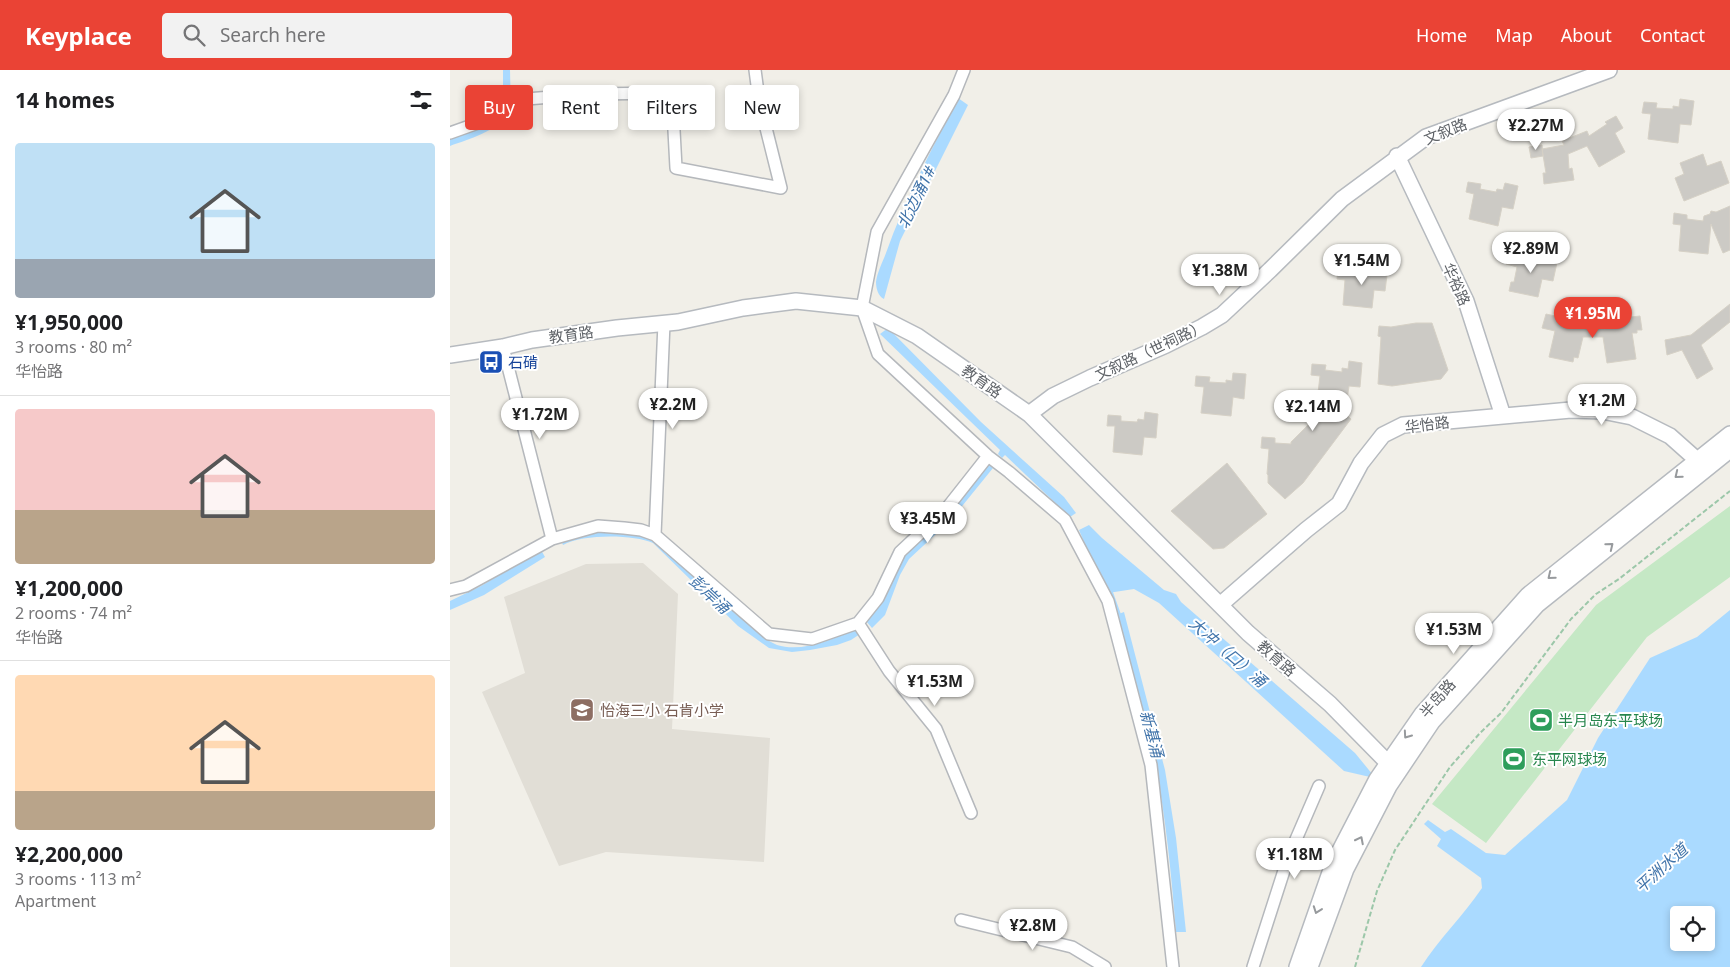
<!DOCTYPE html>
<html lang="en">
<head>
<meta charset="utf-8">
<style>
	:root { --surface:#fff; --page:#f2f2f2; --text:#202124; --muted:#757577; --line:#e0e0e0; --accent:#ea4335 }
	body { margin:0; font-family:"Noto Sans","Noto Sans SC",sans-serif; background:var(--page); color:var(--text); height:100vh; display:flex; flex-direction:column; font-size:19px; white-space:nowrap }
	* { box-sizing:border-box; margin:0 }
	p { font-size:16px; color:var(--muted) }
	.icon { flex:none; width:28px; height:28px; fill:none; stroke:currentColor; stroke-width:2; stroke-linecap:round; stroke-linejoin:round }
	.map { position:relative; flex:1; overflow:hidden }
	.details { display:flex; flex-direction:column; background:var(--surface); width:450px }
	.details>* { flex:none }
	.banner { position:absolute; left:15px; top:15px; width:475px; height:45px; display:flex; gap:10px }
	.controls { position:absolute; left:1220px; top:836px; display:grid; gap:10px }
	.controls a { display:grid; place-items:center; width:45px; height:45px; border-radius:5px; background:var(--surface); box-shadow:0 2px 8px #0003; font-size:25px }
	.price { position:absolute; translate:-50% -42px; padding:0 11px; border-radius:18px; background:#fff; color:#222; font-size:16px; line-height:32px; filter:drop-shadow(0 1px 2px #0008) }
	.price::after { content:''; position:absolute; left:50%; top:30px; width:15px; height:11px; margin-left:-8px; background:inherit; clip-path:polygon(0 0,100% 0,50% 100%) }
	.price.selected { background:var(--accent); color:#fff }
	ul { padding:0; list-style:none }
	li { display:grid; align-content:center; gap:10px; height:265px; padding:0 15px }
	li+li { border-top:1px solid var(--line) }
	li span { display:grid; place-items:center; height:155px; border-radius:5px; color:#555 }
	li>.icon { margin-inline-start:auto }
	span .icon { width:90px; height:90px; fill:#fffc; stroke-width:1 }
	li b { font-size:21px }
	h2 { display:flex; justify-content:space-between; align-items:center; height:60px; padding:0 15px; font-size:21px }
	.tag { padding:0 18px; border-radius:5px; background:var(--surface); box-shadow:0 2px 8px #0003; font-size:18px; line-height:45px }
	.tag.selected { background:var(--accent); color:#fff }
	header { display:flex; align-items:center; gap:30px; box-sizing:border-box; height:70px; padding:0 25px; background:var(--accent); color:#fff }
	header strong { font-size:24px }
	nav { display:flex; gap:28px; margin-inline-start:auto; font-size:18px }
	.search { width:350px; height:45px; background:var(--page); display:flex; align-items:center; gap:12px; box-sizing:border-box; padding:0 18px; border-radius:5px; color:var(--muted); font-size:19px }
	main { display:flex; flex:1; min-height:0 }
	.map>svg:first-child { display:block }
	.education { fill:#e1ded6 }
	.green { fill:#c5e8c5 }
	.water { fill:#aadaff; fill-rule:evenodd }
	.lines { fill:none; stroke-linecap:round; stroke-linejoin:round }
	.stream { stroke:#aadaff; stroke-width:3 }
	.building { fill:#cccac5; stroke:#d6d1c6 }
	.street-casing { stroke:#b5b8bc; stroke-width:14 }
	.secondary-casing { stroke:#b6babf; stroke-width:18 }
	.path { stroke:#9cc7a9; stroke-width:2; stroke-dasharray:5 2.5; stroke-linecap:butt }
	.street { stroke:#fff; stroke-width:11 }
	.secondary { stroke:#fff; stroke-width:15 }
	.oneway { stroke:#979a9d }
	.labels { text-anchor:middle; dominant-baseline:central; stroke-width:4; stroke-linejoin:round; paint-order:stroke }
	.street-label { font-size:15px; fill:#5f6368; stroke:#fff }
	.transit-label { font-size:15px; fill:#164399; stroke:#fff; text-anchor:start }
	.education-label { font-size:15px; fill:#785e54; stroke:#fff; text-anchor:start }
	.leisure-label { font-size:15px; fill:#27864d; stroke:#fff; text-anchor:start }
	.water-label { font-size:16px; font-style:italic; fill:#4174aa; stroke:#fff }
</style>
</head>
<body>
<header>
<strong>Keyplace</strong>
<div class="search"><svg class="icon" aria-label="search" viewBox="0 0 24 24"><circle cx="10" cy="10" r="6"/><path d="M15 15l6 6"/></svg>Search here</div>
<nav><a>Home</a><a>Map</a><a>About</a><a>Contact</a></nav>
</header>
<main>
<section class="details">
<h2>14 homes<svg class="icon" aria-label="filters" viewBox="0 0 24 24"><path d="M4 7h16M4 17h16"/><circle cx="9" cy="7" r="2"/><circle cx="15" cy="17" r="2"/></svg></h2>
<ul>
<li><span style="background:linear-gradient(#bfe0f5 75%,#9aa5b1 0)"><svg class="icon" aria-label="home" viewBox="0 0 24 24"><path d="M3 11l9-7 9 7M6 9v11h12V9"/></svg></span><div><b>¥1,950,000</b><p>3 rooms · 80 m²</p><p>华怡路</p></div></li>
<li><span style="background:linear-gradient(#f6c9c9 65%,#b9a48a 0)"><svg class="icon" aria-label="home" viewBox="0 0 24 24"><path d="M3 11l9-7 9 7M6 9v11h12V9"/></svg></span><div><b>¥1,200,000</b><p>2 rooms · 74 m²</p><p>华怡路</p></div></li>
<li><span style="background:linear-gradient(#ffd9b3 75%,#b9a48a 0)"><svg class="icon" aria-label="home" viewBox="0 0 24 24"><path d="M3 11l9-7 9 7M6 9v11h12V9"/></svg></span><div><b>¥2,200,000</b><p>3 rooms · 113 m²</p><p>Apartment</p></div></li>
</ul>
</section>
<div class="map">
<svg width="1280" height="897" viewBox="0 0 1280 897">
	<rect width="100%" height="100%" fill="#f1efe8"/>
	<path class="education" d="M193,493l35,31 -6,135 98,9 -6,124 -158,-10 -47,14 -77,-174 43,-19 -21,-76 82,-33z"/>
	<path class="green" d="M1280,436v71l-83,60 -161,206 -54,-39 164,-199z"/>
	<path class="water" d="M53,0h7l1,44c-15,17 -41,25 -61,32v-8l53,-27z
		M508,28l10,7 -68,136 -16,58c-6,-3 -8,-11 -8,-17 1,-9 7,-21 10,-29 19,-54 46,-104 72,-155z
		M438,258l93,94 83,75 12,16 -6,4 -65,-62 -3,3 -4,-4 2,-4 -120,-116z
		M539,395l4,3 -43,53 -41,38 -9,16 -15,40 -13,13 -6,-7 19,-22 16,-42 50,-47z
		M639,455l13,13 62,52 12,4 5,8 174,151 18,22 -3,2 -26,-6 -185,-168 -25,-14 -26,4 -5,-6 -24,-57z
		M145,463h45l26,15 97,89c5,3 9,6 14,8 25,8 57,-6 80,-17l3,6 -9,6 -14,5 -27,5 -18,2 -23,-4 -31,-22 -85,-83c-20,-9 -71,-9 -90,2l-2,-5 9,-4z
		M91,480l4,7 -61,38 -34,15v-9l31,-15z
		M1280,540v357h-309c18,-28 42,-51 61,-79l-1,-10 -44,-32 4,-7 -17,-15 4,-4 17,12 6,-3 35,24 19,2 62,-55 31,-62 52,-80 47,-21zM1229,845h27v27h-27z
		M674,542l41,158 11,68 10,94h-10c-5,-62 -11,-124 -24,-185 -9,-44 -24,-88 -36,-132z"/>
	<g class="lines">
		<path class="stream" d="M661,521l9,25"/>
	</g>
	<path class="building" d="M1230,29l14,2 -3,24 -11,-1 -2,19 -30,-4 3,-25 -9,-1 2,-11 13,1 -1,5 17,1v-3l6,1z
		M1166,46l7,12 -8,5 10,19 -26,15 -12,-21 -19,8 1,15 3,-1 2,12 -30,4 -1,-11h3l-4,-24 22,-4 -2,-4 25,-10 2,5 18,-12 -2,-2z
		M1092,75l1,11 -12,2 -2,-11z
		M1253,84l4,12 14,-5 8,22 -45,18 -9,-23 9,-4 -4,-11z
		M1018,112l13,2 -1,5 16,3 1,-3 6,1 2,-7 13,3 -5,23 -11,-2 -4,19 -29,-7 5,-25 -8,-2z
		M1280,136v44l-7,3 -12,-29 -3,30 -29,-3 2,-26 -8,-1 1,-11 13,2v4l16,2 1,-5 6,-2 1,-3 5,1z
		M1058,183l13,3 -1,5 16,3 1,-3 6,1 2,-7 13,3 -5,23 -11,-2 -4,18 -29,-6 2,-9h3l3,-15 -11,-3z
		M925,195l13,2 -3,24 -11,-1 -2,18 -29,-3 2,-25 -8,-1 1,-11 13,1v5l16,2 1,-4 6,1z
		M1280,234v18l-29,23 12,24 -16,10 -15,-29 -15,5 -2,-15 26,-5z
		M1096,244l18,4 -2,8 18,2 1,-5h23v6l18,-3v-8l18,-2 2,14h-5v3h-5l4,26 -29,4 -4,-26h-20l-5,21 -4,-1 -1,5 -24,-5 6,-26 -13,-3z
		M966,253h16l16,47 -7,9 -49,7 -14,-2 3,-47 -3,-1 1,-10 12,1z
		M899,291l13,2 -2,24 -11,-1 -4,28 6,5 -48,64 -18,16 -17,-16v-8l-1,-1 2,-25 -8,-1 1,-11 13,1v5l16,1v-2l39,-39 -13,-2 3,-25 -9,-1 1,-11 14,1 -1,5 17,2v-4l6,1z
		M783,303l13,1 -2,25 -11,-2 -2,19 -30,-3 3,-26 -9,-1 1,-10 14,1 -1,5 17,1v-3l6,1z
		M695,342l13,2 -2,24 -12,-1 -2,18 -29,-3 2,-26h-8l1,-11 13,1v5l16,1 1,-3 6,1z
		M777,393l40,51 -43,34 -11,1 -42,-38z"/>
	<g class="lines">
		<defs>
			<path id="street" d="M514,0l-10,25 -77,137 -15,76 16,46 110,102 21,16 56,48 43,81 43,164 22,202
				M0,63l28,-10 36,-23 75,-6 83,-1 4,75 105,20 -22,-88 -4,-30
				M53,277l49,192
				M205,465l9,-212
				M0,520l16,-4 86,-47 46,-13 26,2 17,2 14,5 114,99 43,5 46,-16 20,-25 22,-46 47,-44 41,-52
				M408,553l31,48 47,58 35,84
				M511,850l111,27 33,20
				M803,897l35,-109 31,-72"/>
			<path id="secondary" d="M947,86l69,145 37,115
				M0,285l53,-8 29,-7 85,-12 61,-6 65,-14 53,-7 66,7 55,28 112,78 219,219 82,71 58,59
				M579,344l24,-18 37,-18 76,-33 36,-18 20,-12 48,-45 72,-71 84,-62 183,-67
				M770,535l86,-75 33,-26 22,-41 22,-28 20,-10 168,-15 31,1 30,6 38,19 27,24
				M847,897l36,-103 44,-85 45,-65 106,-119 202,-161
				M860,897l36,-98 43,-83 43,-64 105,-117 193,-155"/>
		</defs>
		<use href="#street" class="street-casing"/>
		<use href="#secondary" class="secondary-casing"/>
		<path class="path" d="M905,897l22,-76 18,-41 55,-83 30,-34 21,-20 70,-94 25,-25 23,-15 111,-88"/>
		<use href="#street" class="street"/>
		<use href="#secondary" class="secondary"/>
	</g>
	<defs><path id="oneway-chevron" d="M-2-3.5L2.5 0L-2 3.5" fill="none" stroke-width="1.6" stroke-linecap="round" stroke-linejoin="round" transform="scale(1.25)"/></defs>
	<g class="oneway">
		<use href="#oneway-chevron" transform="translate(1228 405) rotate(141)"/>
		<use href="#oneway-chevron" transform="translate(1160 476) rotate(-39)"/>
		<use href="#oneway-chevron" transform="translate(1101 506) rotate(141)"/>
		<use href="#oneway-chevron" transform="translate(957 665) rotate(125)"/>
		<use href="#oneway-chevron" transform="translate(910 770) rotate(-63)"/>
		<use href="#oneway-chevron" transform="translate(867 840) rotate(110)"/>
	</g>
	<defs>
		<symbol id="bus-square" viewBox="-11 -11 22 22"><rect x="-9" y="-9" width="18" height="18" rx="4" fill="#1a4fb4" stroke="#fff"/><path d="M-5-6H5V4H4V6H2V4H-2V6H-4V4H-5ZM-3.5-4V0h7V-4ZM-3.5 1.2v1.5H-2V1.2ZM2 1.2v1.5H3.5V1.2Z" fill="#fff"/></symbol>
		<symbol id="school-square" viewBox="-11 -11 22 22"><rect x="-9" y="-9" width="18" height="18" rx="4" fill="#8d6e63" stroke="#fff"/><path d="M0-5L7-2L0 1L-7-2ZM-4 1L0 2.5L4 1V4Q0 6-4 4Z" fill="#fff"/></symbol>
		<symbol id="stadium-square" viewBox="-11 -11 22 22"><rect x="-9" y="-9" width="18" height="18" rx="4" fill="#2e9e5b" stroke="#fff"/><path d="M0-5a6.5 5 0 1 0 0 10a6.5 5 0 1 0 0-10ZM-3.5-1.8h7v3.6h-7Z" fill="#fff"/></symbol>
	</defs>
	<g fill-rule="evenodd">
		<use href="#bus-square" x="27" y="278" width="28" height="28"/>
		<use href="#school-square" x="118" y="626" width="28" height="28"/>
		<use href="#stadium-square" x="1077" y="636" width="28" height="28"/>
		<use href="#stadium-square" x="1050" y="675" width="28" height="28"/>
	</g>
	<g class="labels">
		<g class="street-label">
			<text transform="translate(995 61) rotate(-22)">文叙路</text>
			<text transform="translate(1007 214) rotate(66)">华裕路</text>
			<text transform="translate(121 264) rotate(-8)">教育路</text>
			<text transform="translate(700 280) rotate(-25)">文叙路（世祠路）</text>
			<text transform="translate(532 311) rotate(35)">教育路</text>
			<text transform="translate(977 354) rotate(-7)">华怡路</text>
			<text transform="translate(827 588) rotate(41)">教育路</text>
			<text transform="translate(987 628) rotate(-49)">半岛路</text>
		</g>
		<g class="transit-label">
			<text x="58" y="292">石𬒔</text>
		</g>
		<g class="education-label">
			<text x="150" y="640">怡海三小 石肯小学</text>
		</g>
		<g class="leisure-label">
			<text x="1108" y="650">半月岛东平球场</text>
			<text x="1082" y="689">东平网球场</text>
		</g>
		<g class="water-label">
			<text transform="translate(466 127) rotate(-64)">北边涌1#</text>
			<text transform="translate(260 524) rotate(43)">彭岸涌</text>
			<text transform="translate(778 582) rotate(41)">大冲（口）涌</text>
			<text transform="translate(702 664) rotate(75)">新基涌</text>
			<text transform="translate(1211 798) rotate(-42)">平洲水道</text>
		</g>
	</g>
</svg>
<div class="controls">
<a><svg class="icon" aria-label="locate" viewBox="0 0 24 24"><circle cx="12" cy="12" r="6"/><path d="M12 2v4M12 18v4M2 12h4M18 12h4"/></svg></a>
</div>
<b class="price" style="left:1086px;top:81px">¥2.27M</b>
<b class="price" style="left:1081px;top:204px">¥2.89M</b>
<b class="price" style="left:912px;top:216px">¥1.54M</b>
<b class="price" style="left:770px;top:226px">¥1.38M</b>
<b class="price selected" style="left:1143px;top:269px">¥1.95M</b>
<b class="price" style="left:1152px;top:356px">¥1.2M</b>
<b class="price" style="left:223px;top:360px">¥2.2M</b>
<b class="price" style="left:863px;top:362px">¥2.14M</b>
<b class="price" style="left:90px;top:370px">¥1.72M</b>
<b class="price" style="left:478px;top:474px">¥3.45M</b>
<b class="price" style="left:1004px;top:585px">¥1.53M</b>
<b class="price" style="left:485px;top:637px">¥1.53M</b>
<b class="price" style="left:845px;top:810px">¥1.18M</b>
<b class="price" style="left:583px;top:881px">¥2.8M</b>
<div class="banner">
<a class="tag selected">Buy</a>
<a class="tag">Rent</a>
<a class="tag">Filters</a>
<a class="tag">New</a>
</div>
</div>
</main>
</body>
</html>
